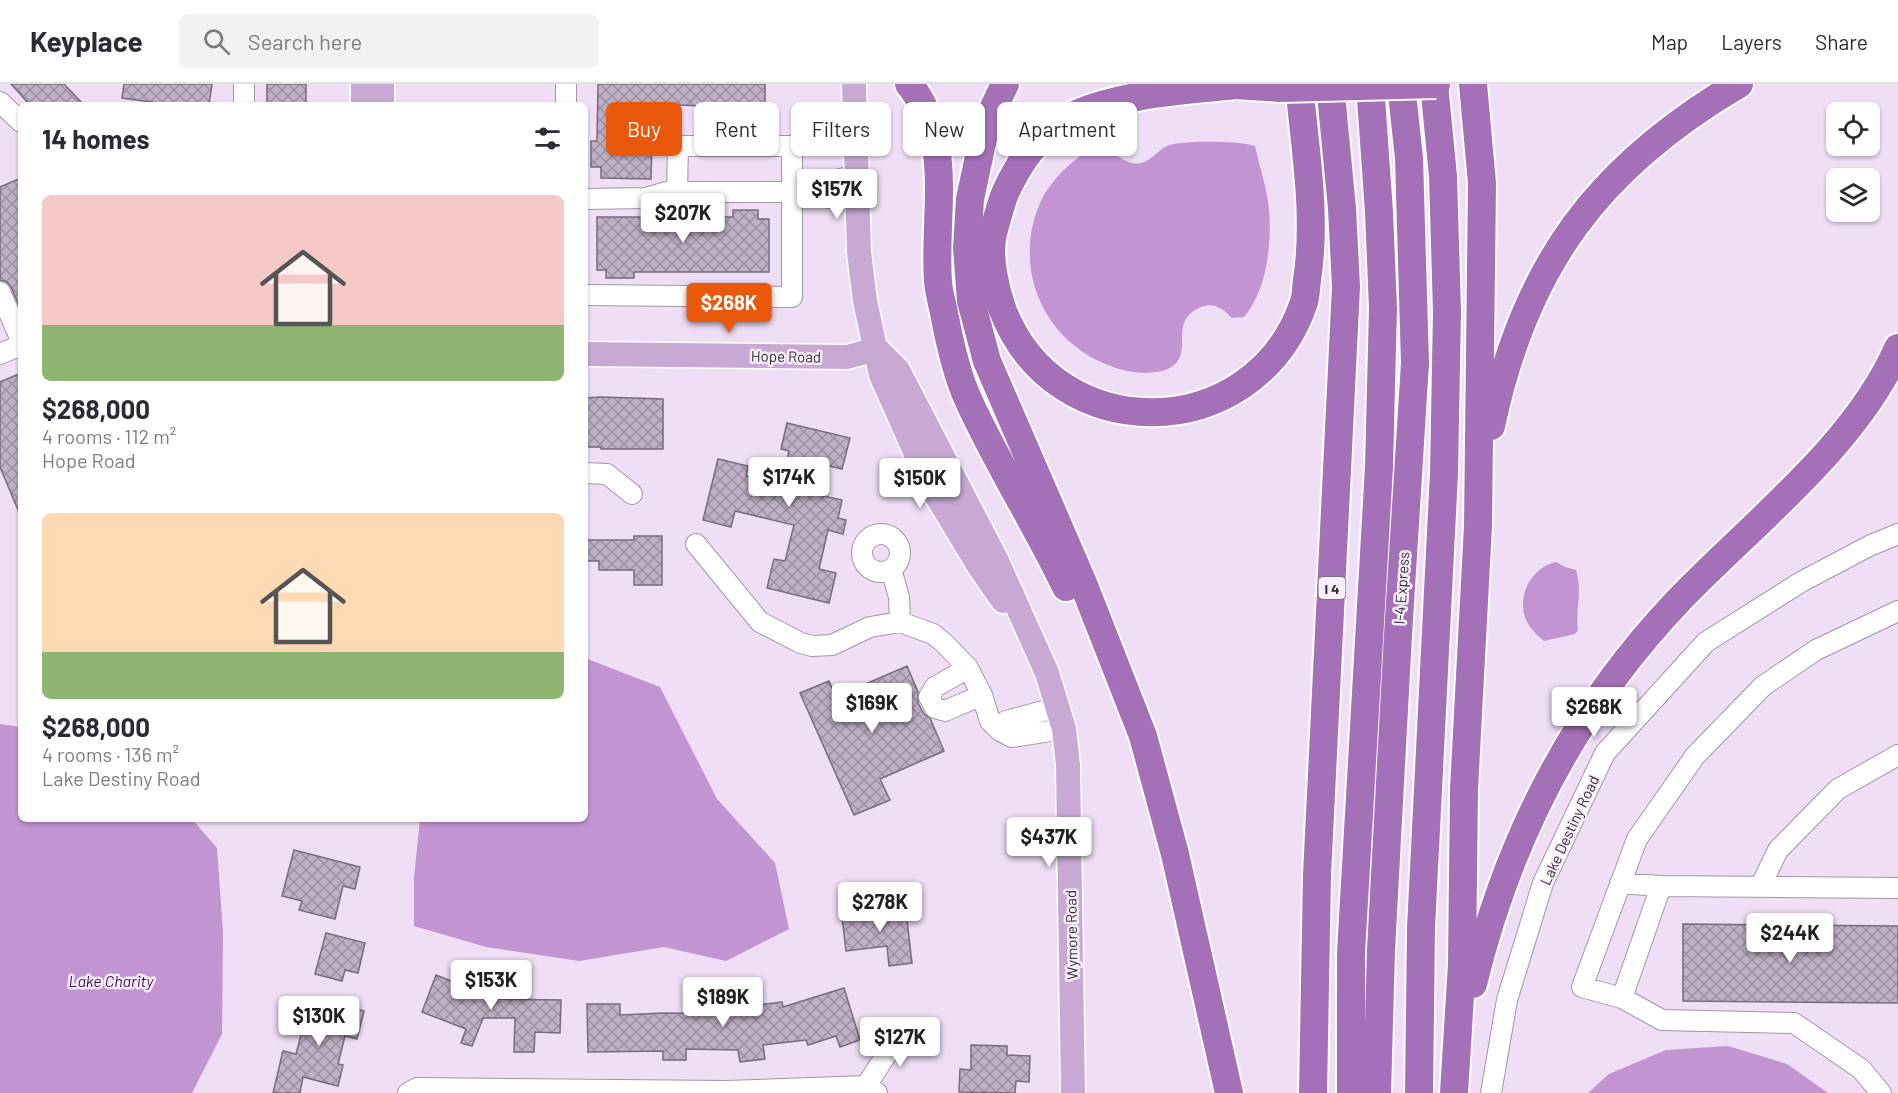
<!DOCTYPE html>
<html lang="en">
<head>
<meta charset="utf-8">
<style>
	:root { --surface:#fff; --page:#f2f2f3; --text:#2b2b33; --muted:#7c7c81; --line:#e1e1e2; --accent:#ea580c }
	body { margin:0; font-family:Barlow,sans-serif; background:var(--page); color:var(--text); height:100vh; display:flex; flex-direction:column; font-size:22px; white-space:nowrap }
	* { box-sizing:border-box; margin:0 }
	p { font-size:20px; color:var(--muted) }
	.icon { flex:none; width:33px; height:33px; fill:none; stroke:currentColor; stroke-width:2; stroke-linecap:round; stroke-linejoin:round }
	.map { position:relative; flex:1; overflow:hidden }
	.drawer { position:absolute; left:18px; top:18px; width:570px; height:720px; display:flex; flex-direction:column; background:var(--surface); border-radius:9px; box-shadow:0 2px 4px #0004 }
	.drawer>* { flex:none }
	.top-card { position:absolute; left:606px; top:18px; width:570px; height:54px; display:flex; gap:12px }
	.fabs { position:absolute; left:1826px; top:18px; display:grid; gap:12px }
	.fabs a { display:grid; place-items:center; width:54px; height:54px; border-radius:9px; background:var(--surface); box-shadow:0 2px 4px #0004; font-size:30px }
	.price { position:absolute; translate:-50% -51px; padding:0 14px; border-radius:6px; background:#fff; color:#222; font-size:20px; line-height:39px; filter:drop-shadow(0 2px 3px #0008) }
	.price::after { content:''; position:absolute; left:50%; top:36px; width:18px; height:14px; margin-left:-9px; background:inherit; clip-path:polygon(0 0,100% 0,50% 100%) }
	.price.current { background:var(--accent); color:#fff }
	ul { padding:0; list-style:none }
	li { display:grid; align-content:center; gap:12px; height:318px; padding:0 24px }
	li span { display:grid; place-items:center; height:186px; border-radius:9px; color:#555 }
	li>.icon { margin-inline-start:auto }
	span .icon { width:108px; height:108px; fill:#fffc; stroke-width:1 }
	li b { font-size:26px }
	h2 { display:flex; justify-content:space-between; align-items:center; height:72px; padding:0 24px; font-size:26px }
	.pill { padding:0 21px; border-radius:9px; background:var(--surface); box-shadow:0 2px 4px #0004; font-size:21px; line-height:54px }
	.pill.current { background:var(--accent); color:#fff }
	header { display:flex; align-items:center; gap:36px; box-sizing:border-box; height:84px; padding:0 30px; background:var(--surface); border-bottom:2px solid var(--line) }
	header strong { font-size:28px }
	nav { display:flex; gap:33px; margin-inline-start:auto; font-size:21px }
	.search { width:420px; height:54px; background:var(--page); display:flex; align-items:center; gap:15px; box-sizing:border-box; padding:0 21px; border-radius:9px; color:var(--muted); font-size:22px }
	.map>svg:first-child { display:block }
	.water { fill:#c294d2 }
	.building { fill:url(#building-cross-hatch); stroke:#796a7e; stroke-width:1.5 }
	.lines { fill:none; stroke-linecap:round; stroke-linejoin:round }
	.minor-casing { stroke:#a394a9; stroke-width:22 }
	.major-casing { stroke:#fff; stroke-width:27 }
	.highway-casing { stroke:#fff; stroke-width:32 }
	.minor { stroke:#fff; stroke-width:20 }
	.major { stroke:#c8a9d4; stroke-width:24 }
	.highway { stroke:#a470b7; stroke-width:28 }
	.highway-bridge-casing { stroke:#fff; stroke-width:32; stroke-linecap:butt }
	.highway-bridge { stroke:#a470b7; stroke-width:28 }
	.labels { text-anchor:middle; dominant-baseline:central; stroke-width:5; stroke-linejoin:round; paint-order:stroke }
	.shield { fill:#f9eefc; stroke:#6e6771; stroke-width:1.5 }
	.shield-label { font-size:14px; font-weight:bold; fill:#332d36 }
	.street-label { font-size:15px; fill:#332d36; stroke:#f9eefc }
	.water-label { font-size:16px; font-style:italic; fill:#460c57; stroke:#f9eefc }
</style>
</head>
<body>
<header>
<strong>Keyplace</strong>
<div class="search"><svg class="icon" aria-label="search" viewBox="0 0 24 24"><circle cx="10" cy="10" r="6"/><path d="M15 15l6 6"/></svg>Search here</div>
<nav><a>Map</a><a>Layers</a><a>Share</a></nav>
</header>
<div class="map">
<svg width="1898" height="1009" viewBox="0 0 1898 1009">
	<defs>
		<pattern id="building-cross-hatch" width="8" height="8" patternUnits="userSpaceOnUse" patternTransform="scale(1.5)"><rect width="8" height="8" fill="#c0b0c6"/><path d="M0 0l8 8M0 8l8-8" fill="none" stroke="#9d90a2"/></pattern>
	</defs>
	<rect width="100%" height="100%" fill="#efdef6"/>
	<path class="water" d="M1100,59h6c9,13 26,27 42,17 7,-4 12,-11 19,-14 14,-6 74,-5 88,0 4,18 10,37 13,55 5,37 0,88 -24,116l-12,1c-9,-9 -17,-16 -31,-11 -31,13 -11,38 -24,55 -3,4 -10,8 -15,9 -18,4 -38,1 -54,-6 -65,-25 -96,-97 -68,-162 12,-26 36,-46 60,-60z
		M1556,478l9,5 11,3c7,23 -1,38 2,60l-3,4 -31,7c-9,-7 -17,-16 -20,-27 -5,-24 10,-47 32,-52z
		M585,574l75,29 57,112 58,64 14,66 -63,32 -62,-14 -85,14 -93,-14 -72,-21v-48l6,-59h165z
		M0,640l21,3v92h171l25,29 6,85 -1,101 -30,59h-192z
		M1728,962l59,18 41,29h-240l21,-19 57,-24z"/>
	<path class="building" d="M11,0h53l20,21h-54z
		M124,0h88l-3,21h-35l-52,-7z
		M267,0h39v21h-39z
		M598,0h167v23h-23v11h-14v-11l-75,-3 -2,75 -50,-1v-11h-10v-26h6z
		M21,94v132l-10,-23 -4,-5 -7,-2v-93z
		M733,126h25v9h11v53h-135v6h-28v-8h-9v-53h136z
		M21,289v144l-21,-50v-85z
		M601,313l62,2v50h-62v-2h-16v-49z
		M787,339l63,15 -8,31 -20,-5 -8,30 28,6 -4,18 8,2 -3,14 -15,-4 -9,39 17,4 -7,30 -62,-15 7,-29 11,2 9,-36 -59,-14 -4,16 -28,-7 15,-61 30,7 -2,10 35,9 8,-34 -8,-2z
		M634,452h28v49h-28v-15h-35v-9h-14v-21h49z
		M907,582l11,26v11l6,11 6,4 14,33 -64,28 10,21 -36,15 -54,-122 29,-12 7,16z
		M294,766l66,17 -5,22 -12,-3 -8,33 -36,-9 3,-9 -20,-5z
		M887,817l2,12 17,-2 6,52 -23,3 -2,-20 -41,5 -4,-34 32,-4 -1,-10z
		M1683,840l215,2v77l-215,-2z
		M326,849l39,10 -7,30 -13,-3 -3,11 -27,-7z
		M459,890l35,14 -4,11 71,1 -1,33 -25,-1 -1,20h-20l1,-34h-32l-11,28 -11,-3 5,-14 -44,-17 14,-37 20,8z
		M844,904l16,52 -20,7 -4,-11 -28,9 -2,-5 -43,5 2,14 -25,3 -2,-12 -52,-1v11h-23v-9l-75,1 -1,-48h33v11l44,-2 70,1 -1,-6 49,-6 1,5z
		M319,916l45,11 -7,28 -12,-3 -7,28 5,1 -5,21 -35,-9 -3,16h-27l10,-42 13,3 12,-46 8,2z
		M971,961l36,1v9l23,1 -1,26 -13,-1 -1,12 -56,-1 1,-23 11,1z"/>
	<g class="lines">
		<defs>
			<path id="minor" d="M566,0v21
				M0,18l21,20
				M244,21v-21
				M677,108l1,-46h114v46
				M585,115l61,-1 20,-6h126l64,-17
				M0,208l21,48
				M585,211l207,2v-105l65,10
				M0,270l21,-9
				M585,389l22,1 25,20
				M862 469a19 19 0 1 1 38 0a19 19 0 1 1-38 0Z
				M696,460l64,78 41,21 11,3 20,-1 38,-18 30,-5 33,12 11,9 24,25 14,27 8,26 9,9
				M891,485l8,28 1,25
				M1898,527l-82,39 -53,36 -68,70 -58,83 -55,148 40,11 39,-112 237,2
				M968,584l-33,19 -6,10 6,11 10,3 37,-16
				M1058,623l-52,14 -7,9 13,7 52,-8
				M1620,799l41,3
				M1760,803l18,-37 60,-61 60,-34
				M1622,914l40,22 132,3 67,46 20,24
				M866,1002l22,-34 23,-21
				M408,1009l9,-5 309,3 140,-5 11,7
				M1491,1009l16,-93 36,-117 62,-130 101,-111 95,-60 68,-36 29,-12"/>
			<path id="major" d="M382,0v21
				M854,0l5,168 6,49 16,74 49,110 50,83 23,33
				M363,21v-21
				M877,265l21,21 98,189 51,114 17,56 4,36 5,328
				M585,270l262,3 30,-8"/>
			<path id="highway" d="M909,0c46,57 24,131 29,198 1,12 5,24 7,36 5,26 11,54 22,79 29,65 68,125 99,190
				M1005,0l-19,40 -16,75 -3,49 4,53 16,60 96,222 60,153 32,118 54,239
				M1220,0l61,4
				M1235,1c-52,6 -105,8 -154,27 -7,3 -14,9 -21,14 -7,6 -17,11 -24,18 -13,13 -30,43 -35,61 -3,11 -7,22 -9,34 -3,21 3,49 10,69 52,141 251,138 301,-3 3,-7 3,-17 4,-25 10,-64 -2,-131 -8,-196
				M1491,342c34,-161 107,-259 248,-342
				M1473,900c35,-145 102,-275 206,-384 72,-75 177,-155 219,-252
				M1313,1009l4,-218 29,-588 -4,-79 -12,-124
				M1351,1009v-140l28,-486 4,-159 -4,-96 -9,-128
				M1377,1009l4,-143 17,-315 17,-272 -6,-205 -8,-74
				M1419,1009l2,-165 23,-455 3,-161 -4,-136 -9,-92
				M1454,1009l8,-129 2,-175 14,-263 4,-343 -9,-99"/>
		</defs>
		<use href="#minor" class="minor-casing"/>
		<use href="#major" class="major-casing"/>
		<use href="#highway" class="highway-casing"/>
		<use href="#minor" class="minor"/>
		<use href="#major" class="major"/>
		<use href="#highway" class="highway"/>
		<defs>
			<path id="highway-bridge" d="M1281,4l155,-4"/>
		</defs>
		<use href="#highway-bridge" class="highway-bridge-casing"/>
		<use href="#highway-bridge" class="highway-bridge"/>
	</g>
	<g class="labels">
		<rect class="shield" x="1318.5" y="493" width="27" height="22" rx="4.5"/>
		<g class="shield-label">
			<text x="1332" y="504">I 4</text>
		</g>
		<g class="street-label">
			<text transform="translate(786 272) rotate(1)">Hope Road</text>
			<text transform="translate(1401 504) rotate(-86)">I-4 Express</text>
			<text transform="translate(1569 746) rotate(-65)">Lake Destiny Road</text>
			<text transform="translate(1071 851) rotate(-91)">Wymore Road</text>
		</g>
		<g class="water-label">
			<text x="111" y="896">Lake Charity</text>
		</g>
	</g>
</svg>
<div class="fabs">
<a><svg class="icon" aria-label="locate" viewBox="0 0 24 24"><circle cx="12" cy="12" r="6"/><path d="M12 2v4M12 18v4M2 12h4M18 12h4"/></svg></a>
<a><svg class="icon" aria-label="layers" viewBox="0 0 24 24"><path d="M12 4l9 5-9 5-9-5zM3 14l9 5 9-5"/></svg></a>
</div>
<b class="price" style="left:837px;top:136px">$157K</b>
<b class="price" style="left:683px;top:160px">$207K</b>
<b class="price current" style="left:729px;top:250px">$268K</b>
<b class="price" style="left:789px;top:424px">$174K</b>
<b class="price" style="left:920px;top:425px">$150K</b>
<b class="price" style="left:872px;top:650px">$169K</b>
<b class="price" style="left:1594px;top:654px">$268K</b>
<b class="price" style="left:1049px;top:784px">$437K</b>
<b class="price" style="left:880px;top:849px">$278K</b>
<b class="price" style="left:1790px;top:880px">$244K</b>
<b class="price" style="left:491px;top:927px">$153K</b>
<b class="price" style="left:723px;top:944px">$189K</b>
<b class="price" style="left:319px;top:963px">$130K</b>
<b class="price" style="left:900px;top:984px">$127K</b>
<div class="top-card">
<a class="pill current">Buy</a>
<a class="pill">Rent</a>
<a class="pill">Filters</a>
<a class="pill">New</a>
<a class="pill">Apartment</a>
</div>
<section class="drawer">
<h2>14 homes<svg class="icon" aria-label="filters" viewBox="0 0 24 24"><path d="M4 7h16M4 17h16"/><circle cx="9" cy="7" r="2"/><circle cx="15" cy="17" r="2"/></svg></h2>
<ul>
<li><span style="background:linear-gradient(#f6c9c9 70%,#8fb573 0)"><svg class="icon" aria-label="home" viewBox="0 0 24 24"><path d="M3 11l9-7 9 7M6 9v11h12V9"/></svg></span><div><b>$268,000</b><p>4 rooms · 112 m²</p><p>Hope Road</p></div></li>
<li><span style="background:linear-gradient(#ffd9b3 75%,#8fb573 0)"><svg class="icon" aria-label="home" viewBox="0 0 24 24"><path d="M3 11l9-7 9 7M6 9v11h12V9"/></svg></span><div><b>$268,000</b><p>4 rooms · 136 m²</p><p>Lake Destiny Road</p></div></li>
</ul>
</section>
</div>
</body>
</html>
